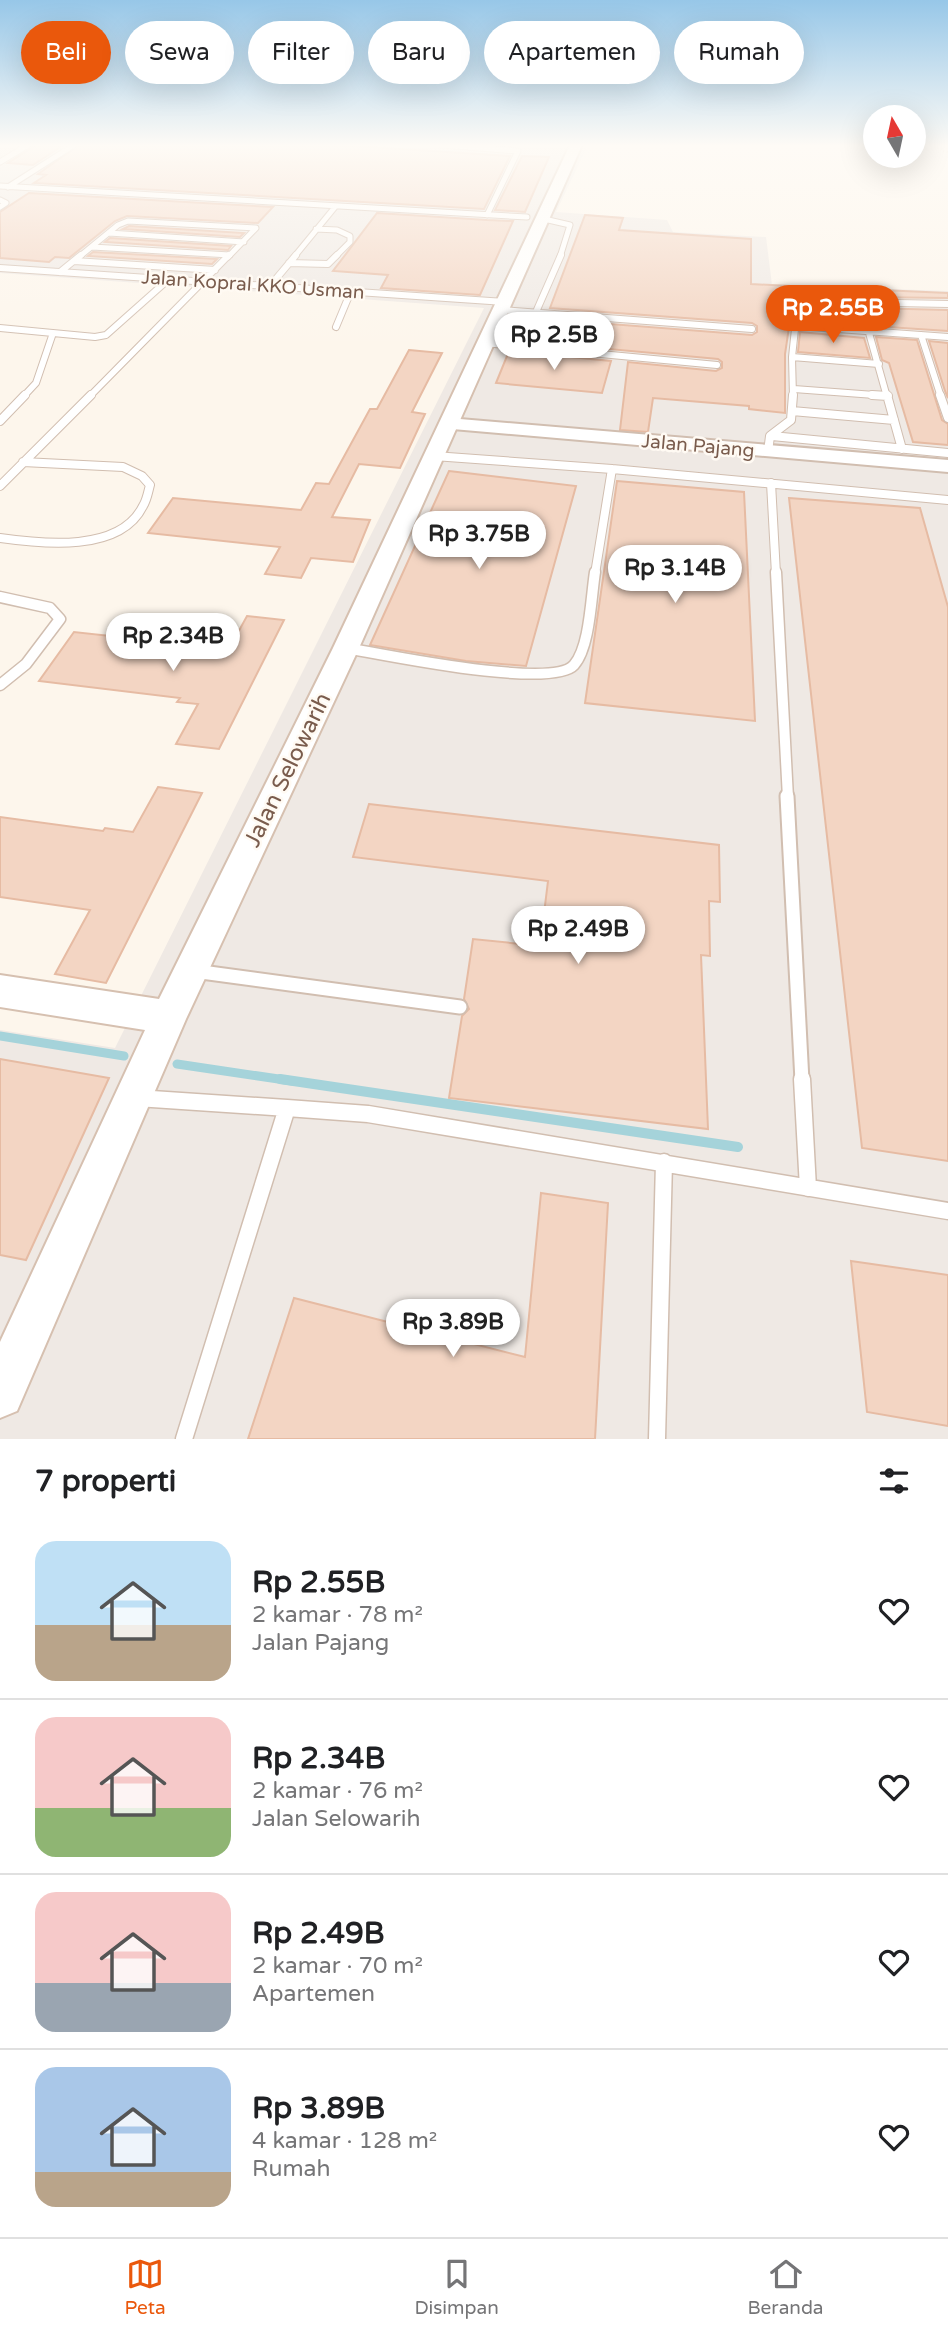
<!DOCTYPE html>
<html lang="id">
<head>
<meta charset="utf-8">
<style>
	:root { --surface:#fff; --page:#f2f2f2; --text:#202124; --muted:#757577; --line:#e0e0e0; --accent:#ea580c }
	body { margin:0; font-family:"Varela Round",sans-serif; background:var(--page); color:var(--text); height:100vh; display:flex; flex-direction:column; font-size:26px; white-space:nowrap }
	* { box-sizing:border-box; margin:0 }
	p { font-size:23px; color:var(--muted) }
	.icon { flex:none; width:38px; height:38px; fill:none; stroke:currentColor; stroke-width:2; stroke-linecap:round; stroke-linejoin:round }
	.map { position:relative; height:1439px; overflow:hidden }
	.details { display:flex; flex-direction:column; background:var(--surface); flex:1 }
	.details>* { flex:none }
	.guide { position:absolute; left:21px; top:21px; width:906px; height:63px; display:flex; gap:14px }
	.needle { width:46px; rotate:351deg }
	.controls { position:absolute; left:863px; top:105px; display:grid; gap:14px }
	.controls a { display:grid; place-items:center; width:63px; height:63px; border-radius:50%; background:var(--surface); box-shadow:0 7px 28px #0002; font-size:35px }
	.price { position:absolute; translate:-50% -60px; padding:0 16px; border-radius:24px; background:#fff; color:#222; font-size:23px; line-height:46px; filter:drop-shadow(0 2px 4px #0008) }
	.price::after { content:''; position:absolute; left:50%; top:42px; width:21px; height:16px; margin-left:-10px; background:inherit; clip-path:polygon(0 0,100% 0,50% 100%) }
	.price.selected { background:var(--accent); color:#fff }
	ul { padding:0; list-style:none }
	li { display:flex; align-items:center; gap:21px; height:175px; padding:0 35px }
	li+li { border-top:2px solid var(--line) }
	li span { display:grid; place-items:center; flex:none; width:196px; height:140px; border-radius:21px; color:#555 }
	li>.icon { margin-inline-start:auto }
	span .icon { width:84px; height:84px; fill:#fffc; stroke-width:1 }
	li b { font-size:30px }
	h2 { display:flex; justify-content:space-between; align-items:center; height:84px; padding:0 35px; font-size:30px }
	.tag { padding:0 24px; border-radius:32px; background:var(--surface); box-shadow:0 7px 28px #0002; font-size:24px; line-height:63px }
	.tag.selected { background:var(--accent); color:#fff }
	.menu { display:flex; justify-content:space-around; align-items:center; height:98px; border-top:2px solid var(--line); background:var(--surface); font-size:19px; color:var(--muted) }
	.menu a { display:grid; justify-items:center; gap:4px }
	.menu .selected { color:var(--accent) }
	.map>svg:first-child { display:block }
	.industrial { fill:#efe9e4 }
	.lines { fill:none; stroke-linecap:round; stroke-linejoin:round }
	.stream-far1 { stroke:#a5d3da; stroke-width:9 }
	.stream { stroke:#a5d3da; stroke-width:10 }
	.building { fill:#f3d5c3; stroke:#e6bba3; stroke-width:2 }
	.service-far5-casing { stroke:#d1beb0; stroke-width:7 }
	.service-far4-casing { stroke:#d1beb0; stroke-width:8 }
	.service-far3-casing { stroke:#d1beb0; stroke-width:10 }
	.service-far2-casing { stroke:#d1beb0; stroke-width:13 }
	.service-far1-casing { stroke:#d1beb0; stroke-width:17 }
	.service-casing { stroke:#d1beb0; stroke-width:19 }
	.tertiary-casing { stroke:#d1beb0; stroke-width:4 }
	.secondary-casing { stroke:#d6c0b0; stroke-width:4 }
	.path { stroke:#d9b8a5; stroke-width:2; stroke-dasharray:1 2.5; stroke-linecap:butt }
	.service-far5 { stroke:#fff; stroke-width:5 }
	.service-far4 { stroke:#fff; stroke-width:6 }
	.service-far3 { stroke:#fff; stroke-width:8 }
	.service-far2 { stroke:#fff; stroke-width:10 }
	.service-far1 { stroke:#fff; stroke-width:13 }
	.service { stroke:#fff; stroke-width:16 }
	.tertiary { fill:#fff; fill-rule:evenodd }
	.secondary { fill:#fff; fill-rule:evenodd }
	.labels { text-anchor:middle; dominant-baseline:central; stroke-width:5; stroke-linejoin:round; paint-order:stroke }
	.far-street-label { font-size:19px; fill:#7a5c4d; stroke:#fffaf3 }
	.street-label { font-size:23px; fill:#7a5c4d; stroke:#fffaf3 }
</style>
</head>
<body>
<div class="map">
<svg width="948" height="1439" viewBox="0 0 948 1439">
	<rect width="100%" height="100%" fill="#fdf6ec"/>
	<path class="industrial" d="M0,145h588l-32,67 111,8 6,12 93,5 6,48 176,6v1148h-948v-409l115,18 369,-740 -484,-35z"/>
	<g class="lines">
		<path class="stream-far1" d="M0,1036l124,20
			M177,1064l115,17"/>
		<path class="stream" d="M280,1079l458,68"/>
	</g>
	<path class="building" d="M36,145l26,1 -29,19 -25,-2z
		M79,145h259l172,11 -26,53 -450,-26 12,-8 -8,-1z
		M522,156l27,1 -24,55 -30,-2z
		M29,193l244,14 -15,16 -131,-7 -12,5 -46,37 -14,-1 -6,5 -49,-4v-46z
		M377,213l110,7 26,1 -33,74 -99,-7 7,-13 -55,-4z
		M585,215l38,3 -4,12 132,9v45l39,2 2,21 -7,47v59l-36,-4v-3l-96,-8 -5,34 -28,-2 8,-68 88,9 6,-3v-6l-4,-3 -208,-19 8,-18 26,2 2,-5 206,16 5,-3v-6l-5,-3 -202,-15z
		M129,226l115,7 -4,4 -117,-8z
		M110,238l121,8 -3,4 -123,-8z
		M93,252l124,7 -5,5 -124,-8z
		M858,289l90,4v5l-84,-1z
		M868,308l80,2v21l-75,-5z
		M800,332l64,6 6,20 -72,-6z
		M876,337l41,3 25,80 6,4v21l-35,-3 -24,-79 -7,-3z
		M929,341l19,2v55l-3,-7z
		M409,350l33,3 -30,59 13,2 -25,54 -41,-4 -27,53 38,3 -17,42 -42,-4 -10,20 -36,-4 15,-27 -132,-14 25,-35 128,12 15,-27 13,1 41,-75h7z
		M509,351l102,10 -9,32 -106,-10z
		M449,471l127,15 -50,180 -60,-5 -96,-16z
		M617,481l127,11 11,229 -170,-18z
		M789,498l131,10 28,99v554l-86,-13z
		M247,616l37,4 -65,129 -43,-5 22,-40 -21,-2 3,-4 -141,-17 35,-49 155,17z
		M158,787l44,6 -96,190 -51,-9 35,-64 -90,-13v-80l103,14 2,-3 28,4z
		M369,804l350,41 1,57 -11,-1 1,55 -9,-1 7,174 -259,-31 13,-82 7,-7 -5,-10 9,-60 67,7 8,-65 -195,-24z
		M0,1059l109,19 -83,182 -26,-5z
		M541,1193l67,10 -13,236h-347l46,-141 231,59z
		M851,1261l97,14v151l-81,-14z"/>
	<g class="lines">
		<defs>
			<path id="service-far5" d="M442,145l76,6 -31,64
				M0,162l28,-17
				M0,186l527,31
				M8,187l66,-42
				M0,200l6,3 -6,4
				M544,219l26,6 -10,32
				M316,229l21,1 13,6v6l-15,15
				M109,233l135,9
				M92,247l138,8
				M79,257l39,-32 10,-4 128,7 -28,29
				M294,257l41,-50"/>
			<path id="service-far4" d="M74,261l141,9
				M289,263l39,1 9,-9
				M0,268l505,34
				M60,272l21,-17
				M270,286l26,-31
				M860,301l27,96
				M501,310l251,19
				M536,312l25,-57
				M797,326l151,11
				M336,327l15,-36
				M0,328l95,9 11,-2 63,-56
				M921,335l20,62
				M484,343l233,22
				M792,357l87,7
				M794,389l94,7
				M23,397l13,-14 17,-50
				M89,397l140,-142
				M793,397l-1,-40 6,-56 150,3"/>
			<path id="service-far3" d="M872,395l16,1
				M887,395l15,54
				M940,395l8,23
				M792,411l102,9
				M0,421l25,-26
				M772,436l176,17
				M768,452l2,-16 21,-16 2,-25
				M434,456l178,13 336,31
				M771,483l5,91
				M0,486l91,-91
				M0,538c42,6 120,15 143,-32 4,-6 5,-14 7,-21l-8,-9 -19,-9 -100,-5
				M595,574l17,-105"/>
			<path id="service-far2" d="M776,572l12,226
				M0,597l50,11 10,11 -34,45 -26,21
				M346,648c36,6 206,42 228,17 16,-18 17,-68 21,-93"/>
			<path id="service-far1" d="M787,796l15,285
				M194,971l266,36"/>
			<path id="service" d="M802,1079l6,109
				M137,1098l150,10
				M184,1439l103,-331 81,6 580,97
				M657,1439l7,-277"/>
			<path id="tertiary" d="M448,418l500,42v12l-507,-44 -2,-4z"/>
			<path id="secondary" d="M570,145h12l-223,503 -173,371 -169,392 -17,7v-76l145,-312 -145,-23v-32l159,24 174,-351z"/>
		</defs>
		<use href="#service-far5" class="service-far5-casing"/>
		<use href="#service-far4" class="service-far4-casing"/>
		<use href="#service-far3" class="service-far3-casing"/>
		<use href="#service-far2" class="service-far2-casing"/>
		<use href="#service-far1" class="service-far1-casing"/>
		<use href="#service" class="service-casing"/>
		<use href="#tertiary" class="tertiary-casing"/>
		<use href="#secondary" class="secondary-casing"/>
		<path class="path" d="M940,145l3,6 5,1"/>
		<use href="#service-far5" class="service-far5"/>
		<use href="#service-far4" class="service-far4"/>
		<use href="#service-far3" class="service-far3"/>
		<use href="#service-far2" class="service-far2"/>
		<use href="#service-far1" class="service-far1"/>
		<use href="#service" class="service"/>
		<use href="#tertiary" class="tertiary"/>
		<use href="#secondary" class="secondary"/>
	</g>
	<linearGradient id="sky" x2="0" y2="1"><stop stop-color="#97c7e8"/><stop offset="0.42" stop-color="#fefbf6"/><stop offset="1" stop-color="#fefbf6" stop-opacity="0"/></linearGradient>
	<rect width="948" height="347" fill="url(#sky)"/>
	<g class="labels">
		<g class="far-street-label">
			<text transform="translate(253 285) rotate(4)">Jalan Kopral KKO Usman</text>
			<text transform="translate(698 446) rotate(5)">Jalan Pajang</text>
		</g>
		<g class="street-label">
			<text transform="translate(288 770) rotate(-64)">Jalan Selowarih</text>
		</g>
	</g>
</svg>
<div class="controls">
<a><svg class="needle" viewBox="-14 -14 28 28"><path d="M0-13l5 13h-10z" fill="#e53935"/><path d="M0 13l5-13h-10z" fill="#757577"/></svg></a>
</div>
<b class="price selected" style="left:833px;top:345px">Rp 2.55B</b>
<b class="price" style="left:554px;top:372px">Rp 2.5B</b>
<b class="price" style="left:479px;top:571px">Rp 3.75B</b>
<b class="price" style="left:675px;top:605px">Rp 3.14B</b>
<b class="price" style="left:173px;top:673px">Rp 2.34B</b>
<b class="price" style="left:578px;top:966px">Rp 2.49B</b>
<b class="price" style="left:453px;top:1359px">Rp 3.89B</b>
<div class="guide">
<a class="tag selected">Beli</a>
<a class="tag">Sewa</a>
<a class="tag">Filter</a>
<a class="tag">Baru</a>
<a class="tag">Apartemen</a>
<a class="tag">Rumah</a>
</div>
</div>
<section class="details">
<h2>7 properti<svg class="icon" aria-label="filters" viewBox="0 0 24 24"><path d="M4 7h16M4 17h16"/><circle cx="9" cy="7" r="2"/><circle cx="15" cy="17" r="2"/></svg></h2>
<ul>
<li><span style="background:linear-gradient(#bfe0f5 60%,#b9a48a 0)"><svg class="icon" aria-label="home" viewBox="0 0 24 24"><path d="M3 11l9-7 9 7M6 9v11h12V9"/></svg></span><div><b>Rp 2.55B</b><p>2 kamar · 78 m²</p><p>Jalan Pajang</p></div><svg class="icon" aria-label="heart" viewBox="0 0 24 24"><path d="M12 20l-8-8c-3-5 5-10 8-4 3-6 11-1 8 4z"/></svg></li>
<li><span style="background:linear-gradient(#f6c9c9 65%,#8fb573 0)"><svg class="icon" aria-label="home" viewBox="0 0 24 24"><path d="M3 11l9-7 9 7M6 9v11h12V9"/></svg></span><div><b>Rp 2.34B</b><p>2 kamar · 76 m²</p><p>Jalan Selowarih</p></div><svg class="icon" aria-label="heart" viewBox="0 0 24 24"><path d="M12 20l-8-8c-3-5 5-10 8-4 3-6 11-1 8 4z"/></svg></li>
<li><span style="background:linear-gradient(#f6c9c9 65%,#9aa5b1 0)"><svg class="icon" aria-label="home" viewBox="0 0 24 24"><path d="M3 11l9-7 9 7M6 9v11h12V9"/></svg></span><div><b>Rp 2.49B</b><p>2 kamar · 70 m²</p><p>Apartemen</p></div><svg class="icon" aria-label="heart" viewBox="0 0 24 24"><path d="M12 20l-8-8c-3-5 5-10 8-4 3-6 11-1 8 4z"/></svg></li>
<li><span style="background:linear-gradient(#a9c7e8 75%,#b9a48a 0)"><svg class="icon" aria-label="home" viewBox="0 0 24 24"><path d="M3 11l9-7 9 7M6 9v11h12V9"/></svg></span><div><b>Rp 3.89B</b><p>4 kamar · 128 m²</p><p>Rumah</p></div><svg class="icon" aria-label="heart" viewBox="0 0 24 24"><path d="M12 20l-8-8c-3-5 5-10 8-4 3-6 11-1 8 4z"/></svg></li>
</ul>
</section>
<nav class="menu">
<a class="selected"><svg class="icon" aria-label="map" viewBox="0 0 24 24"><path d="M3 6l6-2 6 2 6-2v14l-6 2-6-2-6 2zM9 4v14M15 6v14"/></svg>Peta</a>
<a><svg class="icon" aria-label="saved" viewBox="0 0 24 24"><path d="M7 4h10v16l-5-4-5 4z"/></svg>Disimpan</a>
<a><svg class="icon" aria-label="home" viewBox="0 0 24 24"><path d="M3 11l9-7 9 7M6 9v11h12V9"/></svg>Beranda</a>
</nav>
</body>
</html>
